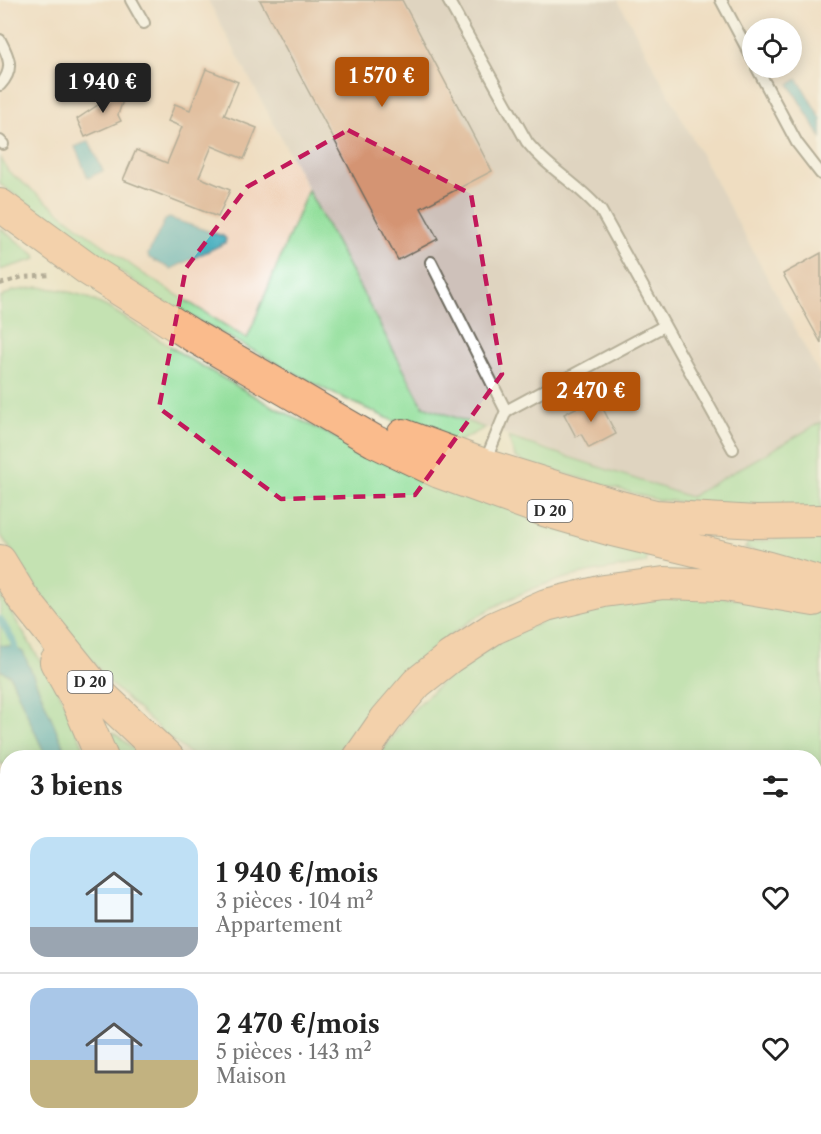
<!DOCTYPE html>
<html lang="fr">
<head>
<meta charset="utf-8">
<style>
	:root { --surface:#fff; --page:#f2f2f2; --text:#222; --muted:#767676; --line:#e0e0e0; --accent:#b45309 }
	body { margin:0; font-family:"Libre Caslon Text",serif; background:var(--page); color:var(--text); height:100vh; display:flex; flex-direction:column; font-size:22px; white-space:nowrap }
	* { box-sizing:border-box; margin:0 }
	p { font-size:20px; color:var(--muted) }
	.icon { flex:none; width:33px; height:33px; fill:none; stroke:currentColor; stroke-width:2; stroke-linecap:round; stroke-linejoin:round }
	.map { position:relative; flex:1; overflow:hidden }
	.panel { position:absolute; left:0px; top:750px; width:822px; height:384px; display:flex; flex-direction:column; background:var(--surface); border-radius:24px 24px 0 0; box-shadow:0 3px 15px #0003 }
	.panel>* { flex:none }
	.buttons { position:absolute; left:742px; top:18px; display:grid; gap:12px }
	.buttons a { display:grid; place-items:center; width:60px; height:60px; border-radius:50%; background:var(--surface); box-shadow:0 3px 15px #0003; font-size:30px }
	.price { position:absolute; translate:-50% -51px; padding:0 14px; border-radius:6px; background:var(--accent); color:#fff; font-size:20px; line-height:39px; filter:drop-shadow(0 2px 3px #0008) }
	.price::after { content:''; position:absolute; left:50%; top:36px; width:18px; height:14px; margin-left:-9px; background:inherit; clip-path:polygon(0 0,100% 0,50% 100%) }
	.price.active { background:#222; color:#fff }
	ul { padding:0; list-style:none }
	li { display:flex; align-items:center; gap:18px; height:150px; padding:0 30px }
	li+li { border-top:2px solid var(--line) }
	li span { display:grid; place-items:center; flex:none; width:168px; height:120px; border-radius:18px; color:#555 }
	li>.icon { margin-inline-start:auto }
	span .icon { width:72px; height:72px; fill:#fffc; stroke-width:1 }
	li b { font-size:26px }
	h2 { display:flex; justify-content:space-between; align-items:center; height:72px; padding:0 30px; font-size:26px }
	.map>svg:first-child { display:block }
	.built { fill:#f1d5bd; fill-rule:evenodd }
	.industrial { fill:#cec1ba }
	.green { fill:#93df9b; stroke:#5f8563; stroke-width:1.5 }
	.water { fill:#3ba9ba; stroke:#336a72; stroke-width:1.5 }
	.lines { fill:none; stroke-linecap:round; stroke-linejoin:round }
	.stream { stroke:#3ba9ba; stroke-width:7 }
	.building { fill:#d49473 }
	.lane-casing { stroke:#6f6c61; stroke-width:14 }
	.primary-casing { stroke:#6f6c61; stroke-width:34 }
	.path { stroke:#6f6c61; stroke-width:4; stroke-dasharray:4.5 4.5; stroke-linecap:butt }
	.lane { stroke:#fff; stroke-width:10 }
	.primary { stroke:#fabb8c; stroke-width:32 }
	.marked { fill:none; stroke:#c2185b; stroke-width:4.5; stroke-dasharray:12 8; stroke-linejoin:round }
	.labels { text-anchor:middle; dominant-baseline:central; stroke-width:6; stroke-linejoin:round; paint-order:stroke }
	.shield { fill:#fff; stroke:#6b6b6b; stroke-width:1.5 }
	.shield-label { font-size:14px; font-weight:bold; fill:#2b2b2b }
</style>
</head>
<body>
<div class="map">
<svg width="821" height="1134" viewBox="0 0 821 1134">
	<rect width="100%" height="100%" fill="#fff"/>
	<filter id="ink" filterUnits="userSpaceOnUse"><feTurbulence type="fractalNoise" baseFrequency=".0167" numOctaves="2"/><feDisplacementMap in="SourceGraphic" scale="12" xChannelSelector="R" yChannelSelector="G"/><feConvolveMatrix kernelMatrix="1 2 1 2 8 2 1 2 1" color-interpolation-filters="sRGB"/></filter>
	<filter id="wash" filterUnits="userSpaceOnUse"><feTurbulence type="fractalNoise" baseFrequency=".008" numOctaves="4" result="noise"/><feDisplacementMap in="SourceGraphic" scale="24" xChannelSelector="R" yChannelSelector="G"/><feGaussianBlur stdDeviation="1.35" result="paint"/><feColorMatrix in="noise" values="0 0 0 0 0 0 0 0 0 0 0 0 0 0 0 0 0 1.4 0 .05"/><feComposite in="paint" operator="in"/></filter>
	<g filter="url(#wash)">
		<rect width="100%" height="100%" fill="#ece4c5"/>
		<path class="built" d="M0,0h208l100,190 -60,149 -103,-64 -137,-104 -8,-15z
			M618,0h203v377zM753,28h39v40h-39z"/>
		<path class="industrial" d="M208,0h410l203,377v45l-131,75 -267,-91z"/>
		<path class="green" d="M0,156l8,15 77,61 60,43 102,64 61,-149 115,216 62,22 -33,17 -54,-22 -70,-32 -168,-91 -160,-116z
			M0,228l35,27 1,4 -36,11z
			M39,287l22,3 23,6 27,13 77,49 82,47 125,62 253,85 -2,11c-34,6 -70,10 -103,22 -85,30 -157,97 -204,172h-145l-27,-21 -55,-51 -54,-65 -58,-86v-236l13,-7z
			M821,422v88l-13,1 -151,-11 -134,-38 -8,-5 -7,-20 182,60z
			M821,532v39l-76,-23 3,-5z
			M672,592l149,16v200l-6,3 -1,-53h-437l33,-45 29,-28 39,-31 37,-20 36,-16z
			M0,594l61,101 27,62h-20l-45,-105 -9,-5 -11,-1 -3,11z
			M0,670l10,5 36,82 -38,1 -1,10 -7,-4z
			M113,733l4,2 26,22h-28l-6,-21z
			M0,783l8,5 -1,70 -7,10v-39l5,-6 -5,-4z
			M821,840v70h-6l-1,-68z
			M7,881v99l-7,-19v-62z
			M814,930h7v108l-7,3z
			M821,1080v54h-116l12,-7 97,-1 1,-44z
			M92,1127h102l3,7h-87z
			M353,1127h309l-9,7h-298z"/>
		<path class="water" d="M798,79l23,40v19l-32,-54z
			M89,141l14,30 -15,7 -13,-31z
			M169,218l54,18 3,3 -1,4 -54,26 -22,-11 -1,-4 17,-34z
			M0,645l13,2 10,5 45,105h-22l-36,-82 -10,-5z"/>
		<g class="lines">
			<path class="stream" d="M0,619l13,22 4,15"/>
		</g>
		<g id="blocks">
			<path class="building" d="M260,0h142l90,171 -71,37 17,31 -40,21z
				M206,69l32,13 -14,33 33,13 -13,31 -32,-13 -13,31 31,13 -12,27 -95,-37 13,-30 31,13 15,-36 -14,-6 7,-17 15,6z
				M128,85l-10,30 3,6 -36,16 -8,-18z
				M821,253v90l-38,-69z
				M597,397l19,37 -27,14 -8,-14 -5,3 -12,-23z"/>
		</g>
	</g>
	<g filter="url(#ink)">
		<use href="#blocks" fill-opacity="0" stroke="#6f6c61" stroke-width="1.5"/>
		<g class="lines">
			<defs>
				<path id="lane" d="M131,0l13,23
					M448,0l79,142c21,27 52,42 74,69l132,238
					M721,0l32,60
					M0,40c9,17 15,29 0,45
					M757,68l40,75 24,31
					M0,141l3,3
					M431,262l75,149
					M485,462l21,-51 158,-85"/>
				<path id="primary" d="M0,205l89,65 101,64 184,107 65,31 108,39 65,19 157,38 52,15
					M403,435l81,30 136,42 35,9 101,6 65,-1
					M0,561l22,36 79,98 67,63
					M56,662l21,38 25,58
					M359,758l27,-39 31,-36 33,-26 44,-29 52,-23 58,-14 60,-8 61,2 89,15
					M814,824l7,-2
					M814,919h7
					M814,1055l7,-4
					M260,1126l3,8
					M338,1126l3,8
					M676,1134l11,-8"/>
			</defs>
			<use href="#lane" class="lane-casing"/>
			<use href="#primary" class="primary-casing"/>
			<path class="path" d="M0,284l23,-7 29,-2
				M0,772l8,5
				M0,882l8,-13
				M0,977c8,24 0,50 8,75
				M81,1126l3,8
				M25,1134l2,-8"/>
			<use href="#lane" class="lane"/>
			<use href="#primary" class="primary"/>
		</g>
	</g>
	<path d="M0 0H821V1134H0ZM348,130l123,64 31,180 -87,121 -134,4 -122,-91 27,-140 61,-81z" fill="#ece4c5" fill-opacity=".55" fill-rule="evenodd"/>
	<path class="marked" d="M348,130l123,64 31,180 -87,121 -134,4 -122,-91 27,-140 61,-81z"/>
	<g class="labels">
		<g class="shield">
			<rect x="527.5" y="500" width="45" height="22" rx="4.5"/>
			<rect x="67.5" y="671" width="45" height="22" rx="4.5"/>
		</g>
		<g class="shield-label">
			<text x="550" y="511">D 20</text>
			<text x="90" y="682">D 20</text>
		</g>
	</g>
</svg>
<div class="buttons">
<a><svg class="icon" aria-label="locate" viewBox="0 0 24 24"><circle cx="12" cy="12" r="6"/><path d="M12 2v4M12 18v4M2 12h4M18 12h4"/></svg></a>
</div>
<b class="price" style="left:382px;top:108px">1 570 €</b>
<b class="price active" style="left:103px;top:114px">1 940 €</b>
<b class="price" style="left:591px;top:423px">2 470 €</b>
<section class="panel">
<h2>3 biens<svg class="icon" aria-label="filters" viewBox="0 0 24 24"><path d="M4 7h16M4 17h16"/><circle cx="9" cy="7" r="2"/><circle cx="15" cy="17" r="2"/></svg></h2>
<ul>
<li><span style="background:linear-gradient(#bfe0f5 75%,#9aa5b1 0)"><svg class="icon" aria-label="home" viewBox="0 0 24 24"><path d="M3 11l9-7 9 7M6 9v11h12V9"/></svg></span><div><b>1 940 €/mois</b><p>3 pièces · 104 m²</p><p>Appartement</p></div><svg class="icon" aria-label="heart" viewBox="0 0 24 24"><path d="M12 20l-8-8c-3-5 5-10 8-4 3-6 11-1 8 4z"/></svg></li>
<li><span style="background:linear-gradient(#a9c7e8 60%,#c2b280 0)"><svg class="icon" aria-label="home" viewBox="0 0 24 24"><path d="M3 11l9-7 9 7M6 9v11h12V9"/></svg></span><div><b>2 470 €/mois</b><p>5 pièces · 143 m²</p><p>Maison</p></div><svg class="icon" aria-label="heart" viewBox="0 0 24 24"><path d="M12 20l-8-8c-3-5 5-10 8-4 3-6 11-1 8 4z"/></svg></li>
</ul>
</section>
</div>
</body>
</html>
